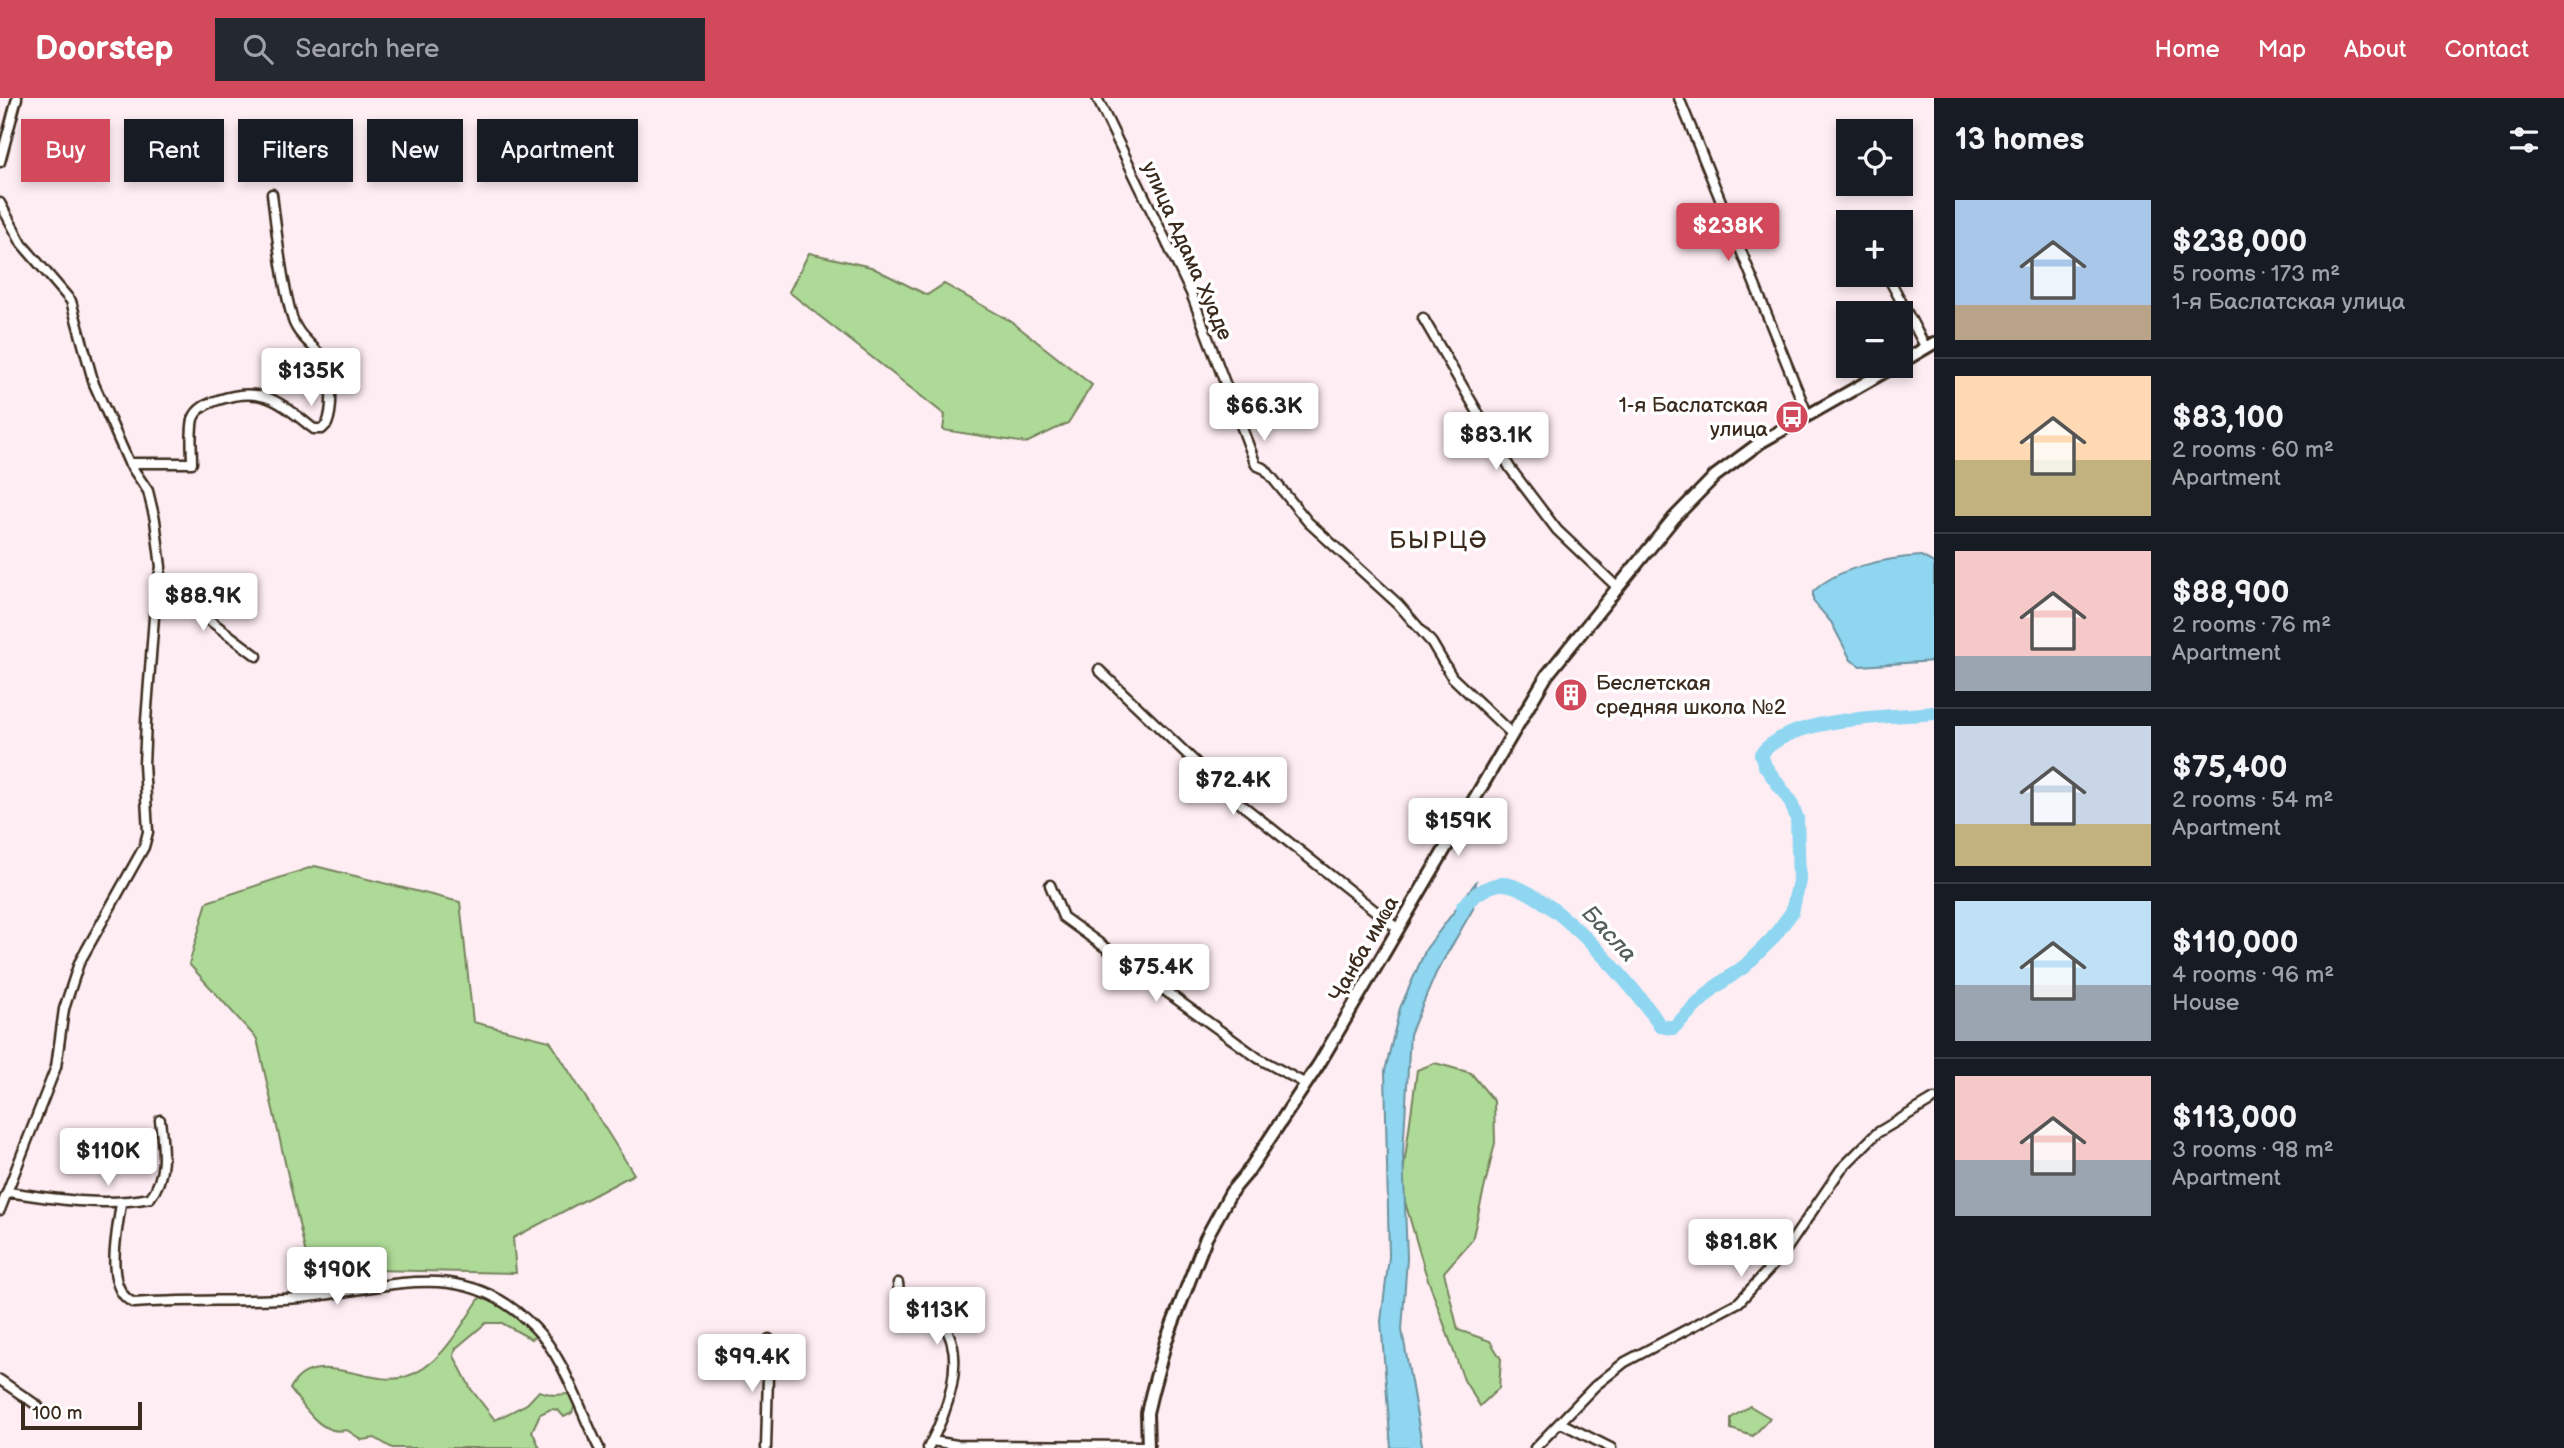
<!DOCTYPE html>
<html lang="en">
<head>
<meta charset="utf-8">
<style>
	:root { --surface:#171b24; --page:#242831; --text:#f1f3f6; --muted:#9ea1a6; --line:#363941; --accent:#d1495b }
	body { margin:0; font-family:"Balsamiq Sans",sans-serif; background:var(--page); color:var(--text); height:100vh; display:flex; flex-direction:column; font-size:26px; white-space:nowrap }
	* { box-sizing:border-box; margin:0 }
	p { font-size:23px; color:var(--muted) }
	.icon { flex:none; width:38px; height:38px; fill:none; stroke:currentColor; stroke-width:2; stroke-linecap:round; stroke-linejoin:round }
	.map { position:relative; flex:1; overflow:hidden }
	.drawer { display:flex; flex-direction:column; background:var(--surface); width:630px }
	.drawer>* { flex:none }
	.top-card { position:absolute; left:21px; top:21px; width:665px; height:63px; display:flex; gap:14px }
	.buttons { position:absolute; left:1836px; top:21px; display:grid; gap:14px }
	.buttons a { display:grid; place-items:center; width:77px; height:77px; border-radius:0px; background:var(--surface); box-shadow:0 4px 10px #0003; font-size:35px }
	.scale { position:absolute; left:21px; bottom:18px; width:121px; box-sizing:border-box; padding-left:7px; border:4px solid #3b2a1e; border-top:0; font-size:19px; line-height:24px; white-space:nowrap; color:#3b2a1e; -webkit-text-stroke:5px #fff; paint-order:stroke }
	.price { position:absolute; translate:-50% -60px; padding:0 16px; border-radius:7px; background:#fff; color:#222; font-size:23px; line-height:46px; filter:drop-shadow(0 2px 4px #0008) }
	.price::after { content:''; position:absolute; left:50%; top:42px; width:21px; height:16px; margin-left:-10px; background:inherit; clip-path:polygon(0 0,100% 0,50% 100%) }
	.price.on { background:var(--accent); color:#fff }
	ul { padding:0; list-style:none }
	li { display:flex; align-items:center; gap:21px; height:175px; padding:0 21px }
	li+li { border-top:2px solid var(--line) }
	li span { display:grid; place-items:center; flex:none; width:196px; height:140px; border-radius:0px; color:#555 }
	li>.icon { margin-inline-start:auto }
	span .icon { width:84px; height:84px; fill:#fffc; stroke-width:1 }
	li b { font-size:30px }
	h2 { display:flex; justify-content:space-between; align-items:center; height:84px; padding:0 21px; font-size:30px }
	.chip { padding:0 24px; border-radius:0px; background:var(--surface); box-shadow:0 4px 10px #0003; font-size:24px; line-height:63px }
	.chip.on { background:var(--accent); color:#fff }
	header { display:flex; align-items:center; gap:42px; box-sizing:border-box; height:98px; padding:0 35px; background:var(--accent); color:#fff }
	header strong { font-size:33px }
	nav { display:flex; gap:38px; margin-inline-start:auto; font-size:24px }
	.search { width:490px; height:63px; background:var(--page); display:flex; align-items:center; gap:18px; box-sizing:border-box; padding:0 24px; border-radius:0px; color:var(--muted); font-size:26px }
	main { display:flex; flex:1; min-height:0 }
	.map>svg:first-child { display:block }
	.green { fill:#aeda98; stroke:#74825b; stroke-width:2 }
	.water { fill:#8fd6f1; stroke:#6d919d; stroke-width:2 }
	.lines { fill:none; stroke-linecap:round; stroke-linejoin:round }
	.river { stroke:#8fd6f1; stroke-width:14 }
	.minor-casing { stroke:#3b2a1e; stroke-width:13 }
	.tertiary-casing { stroke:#3b2a1e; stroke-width:16 }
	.minor { stroke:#fff; stroke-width:8 }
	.tertiary { stroke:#fff; stroke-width:10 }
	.labels { text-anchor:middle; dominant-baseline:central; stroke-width:7; stroke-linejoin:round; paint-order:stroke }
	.street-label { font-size:21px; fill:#3b2a1e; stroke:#fff }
	.poi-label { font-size:21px; fill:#3b2a1e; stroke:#fff; text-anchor:end }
	.water-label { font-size:23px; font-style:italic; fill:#545e5d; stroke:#fff }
	.quarter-label { font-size:24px; letter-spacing:2px; fill:#3b2a1e; stroke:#fff }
</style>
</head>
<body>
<header>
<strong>Doorstep</strong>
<div class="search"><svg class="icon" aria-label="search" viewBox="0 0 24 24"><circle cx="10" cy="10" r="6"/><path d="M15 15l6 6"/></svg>Search here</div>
<nav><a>Home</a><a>Map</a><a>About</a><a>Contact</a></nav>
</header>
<main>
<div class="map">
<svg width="1934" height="1350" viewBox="0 0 1934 1350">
	<rect width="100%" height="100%" fill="#feedf3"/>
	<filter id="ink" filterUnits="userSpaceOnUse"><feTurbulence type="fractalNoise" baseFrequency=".0143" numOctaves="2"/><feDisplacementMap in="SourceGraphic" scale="14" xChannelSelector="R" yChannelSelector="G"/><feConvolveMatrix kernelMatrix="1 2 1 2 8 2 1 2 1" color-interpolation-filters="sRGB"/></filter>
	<g filter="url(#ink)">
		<path class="green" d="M809,155l62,14 56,28 17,-11 68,38 80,63 -24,38 -42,20 -83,-13 2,-15 -156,-123z
			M315,768l145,36 13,120 77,19 84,133 -121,64 3,35 -144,-3 -61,7 -54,-238 -68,-75 18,-62z
			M1435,965l36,10 23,28 1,42 -23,97 -28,32 14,58 32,11 11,18 -2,29 -19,18 -16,-26 -39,-109 -24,-83 16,-118z
			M484,1194l20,10 30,29 1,6 -4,2 -29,-16h-16l-30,25 -2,8 17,33 24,31 32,-16 12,-13 15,4 15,-1 6,11 -3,8 -8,4 -6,-7 -7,-1 -11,5 -8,17 8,17h-148l-17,-10 -13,2 -15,-10c-27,6 -42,-23 -57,-41 22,-44 80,-1 115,-12 38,-11 58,-56 79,-85z
			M1750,1308l20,12 -17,18 -22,-7v-11z"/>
		<path class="water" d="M1921,458l13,7v98l-74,5 -9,-6 -20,-38 -18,-21v-9c24,-25 75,-34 108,-36z
			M1476,784l-3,27 -37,64 -26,61 -7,119 4,105 -5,72 20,115 -1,3h-30l-10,-127 8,-64 -4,-186 15,-63 26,-59z"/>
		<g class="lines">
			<path class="river" d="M1463,808c11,-11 30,-26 47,-21 47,13 124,100 150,141l13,2 41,-40 31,-22 27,-27 20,-27 7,-31 -2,-63 -7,-17 -25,-35 -4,-12c31,-39 127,-36 173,-41"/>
			<defs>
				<path id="minor" d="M1097,0l94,195 65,172 9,4 43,53 90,82 34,39 20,34 60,57
					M1679,0l129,318
					M0,64l17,-64
					M0,105l22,41 49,57 23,83 35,79 19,28 7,29 6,47 -5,24 -10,130 -2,43 4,68 -4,15 -65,116 -15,46 -8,58 -56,143
					M1887,177l39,73
					M1423,220l87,150 47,62 60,57
					M129,365h63c0,-14 -2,-30 1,-44 4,-11 14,-15 25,-19 46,-15 61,2 96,29h8l5,-5c7,-18 5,-53 -6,-68 -10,-13 -25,-22 -29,-39 -11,-40 -15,-82 -20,-123
					M156,493l16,1 85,64
					M1099,572l133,127 166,132
					M1050,787l13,32 195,141 48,26
					M8,1094c48,7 94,15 142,6 18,-22 13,-52 10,-78
					M121,1105c-3,27 -19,86 13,100 55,-4 110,-1 165,-5 87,-8 163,-45 235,29 31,31 45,82 65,121
					M898,1185l3,29 42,12c25,34 3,91 -15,124
					M0,1282l38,26
					M1561,1325l50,25
					M932,1343l25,4 191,1
					M766,1350l3,-109
					M1535,1350l60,-62 30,-24 114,-60 44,-48 58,-85 36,-36 57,-34"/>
				<path id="tertiary" d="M1900,265l34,-20
					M1148,1350l-1,-35 5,-21 14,-51 40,-103 25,-46 16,-19 72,-109 228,-389 127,-157 41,-42 46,-34 134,-76"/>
			</defs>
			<use href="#minor" class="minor-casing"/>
			<use href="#tertiary" class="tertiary-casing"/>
			<use href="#minor" class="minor"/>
			<use href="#tertiary" class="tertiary"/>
		</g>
	</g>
	<defs>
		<symbol id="bus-disc" viewBox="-11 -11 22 22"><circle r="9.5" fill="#d1495b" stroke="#fff"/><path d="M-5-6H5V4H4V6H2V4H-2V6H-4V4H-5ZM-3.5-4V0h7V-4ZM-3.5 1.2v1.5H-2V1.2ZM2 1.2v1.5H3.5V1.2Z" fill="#fff"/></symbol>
		<symbol id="building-disc" viewBox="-11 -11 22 22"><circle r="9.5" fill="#d1495b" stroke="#fff"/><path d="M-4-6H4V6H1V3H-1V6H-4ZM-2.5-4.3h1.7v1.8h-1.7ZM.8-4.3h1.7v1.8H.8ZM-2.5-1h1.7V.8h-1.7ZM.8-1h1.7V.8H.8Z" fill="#fff"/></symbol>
	</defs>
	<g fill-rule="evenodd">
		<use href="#bus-disc" x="1773" y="300" width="38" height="38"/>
		<use href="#building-disc" x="1552" y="578" width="38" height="38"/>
	</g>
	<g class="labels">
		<g class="street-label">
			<text transform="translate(1187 153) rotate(66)">улица Адама Хуаде</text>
			<text transform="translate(1364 851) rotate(-60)">Ҷанба имҩа</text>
		</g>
		<g class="poi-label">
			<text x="1768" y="307">1-я Баслатская<tspan x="1768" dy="24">улица</tspan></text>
			<text x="1596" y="585" text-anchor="start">Беслетская<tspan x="1596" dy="24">средняя школа №2</tspan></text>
		</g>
		<g class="water-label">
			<text transform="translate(1609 836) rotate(47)">Басла</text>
		</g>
		<g class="quarter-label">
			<text x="1439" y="442">БЫРЦӘ</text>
		</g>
	</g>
</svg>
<div class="buttons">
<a><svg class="icon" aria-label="locate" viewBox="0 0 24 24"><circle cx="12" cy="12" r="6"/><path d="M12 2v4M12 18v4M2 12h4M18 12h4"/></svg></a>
<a>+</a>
<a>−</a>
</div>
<div class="scale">100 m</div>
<b class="price on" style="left:1728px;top:165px">$238K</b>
<b class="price" style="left:311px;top:310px">$135K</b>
<b class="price" style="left:1264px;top:345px">$66.3K</b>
<b class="price" style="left:1496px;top:374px">$83.1K</b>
<b class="price" style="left:203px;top:535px">$88.9K</b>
<b class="price" style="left:1233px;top:719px">$72.4K</b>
<b class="price" style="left:1458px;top:760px">$159K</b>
<b class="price" style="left:1156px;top:906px">$75.4K</b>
<b class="price" style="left:108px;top:1090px">$110K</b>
<b class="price" style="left:1741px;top:1181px">$81.8K</b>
<b class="price" style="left:337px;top:1209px">$190K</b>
<b class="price" style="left:937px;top:1249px">$113K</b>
<b class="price" style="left:752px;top:1296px">$99.4K</b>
<div class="top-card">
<a class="chip on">Buy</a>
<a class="chip">Rent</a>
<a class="chip">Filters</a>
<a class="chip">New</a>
<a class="chip">Apartment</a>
</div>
</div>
<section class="drawer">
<h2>13 homes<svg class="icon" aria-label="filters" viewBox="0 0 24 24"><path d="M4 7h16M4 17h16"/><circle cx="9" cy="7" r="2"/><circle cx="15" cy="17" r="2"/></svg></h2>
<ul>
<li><span style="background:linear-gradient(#a9c7e8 75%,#b9a48a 0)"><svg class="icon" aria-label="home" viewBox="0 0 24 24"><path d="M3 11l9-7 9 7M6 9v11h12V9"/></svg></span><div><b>$238,000</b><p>5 rooms · 173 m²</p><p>1-я Баслатская улица</p></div></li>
<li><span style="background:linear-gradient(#ffd9b3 60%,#c2b280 0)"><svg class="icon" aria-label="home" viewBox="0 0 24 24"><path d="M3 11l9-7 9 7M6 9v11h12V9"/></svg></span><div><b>$83,100</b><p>2 rooms · 60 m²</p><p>Apartment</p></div></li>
<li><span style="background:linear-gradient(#f6c9c9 75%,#9aa5b1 0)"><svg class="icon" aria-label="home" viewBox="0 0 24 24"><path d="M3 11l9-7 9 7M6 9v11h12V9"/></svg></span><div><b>$88,900</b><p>2 rooms · 76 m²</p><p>Apartment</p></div></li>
<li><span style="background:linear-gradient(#c9d6e8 70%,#c2b280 0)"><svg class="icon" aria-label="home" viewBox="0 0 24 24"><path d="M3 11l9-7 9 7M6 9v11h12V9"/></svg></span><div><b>$75,400</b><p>2 rooms · 54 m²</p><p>Apartment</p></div></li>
<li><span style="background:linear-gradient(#bfe0f5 60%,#9aa5b1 0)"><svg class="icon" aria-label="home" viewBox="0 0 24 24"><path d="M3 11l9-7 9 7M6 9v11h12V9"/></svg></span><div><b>$110,000</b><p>4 rooms · 96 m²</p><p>House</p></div></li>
<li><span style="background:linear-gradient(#f6c9c9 60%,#9aa5b1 0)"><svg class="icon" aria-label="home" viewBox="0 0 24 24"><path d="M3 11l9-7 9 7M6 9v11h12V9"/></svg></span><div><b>$113,000</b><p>3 rooms · 98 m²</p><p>Apartment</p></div></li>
</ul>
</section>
</main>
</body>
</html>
